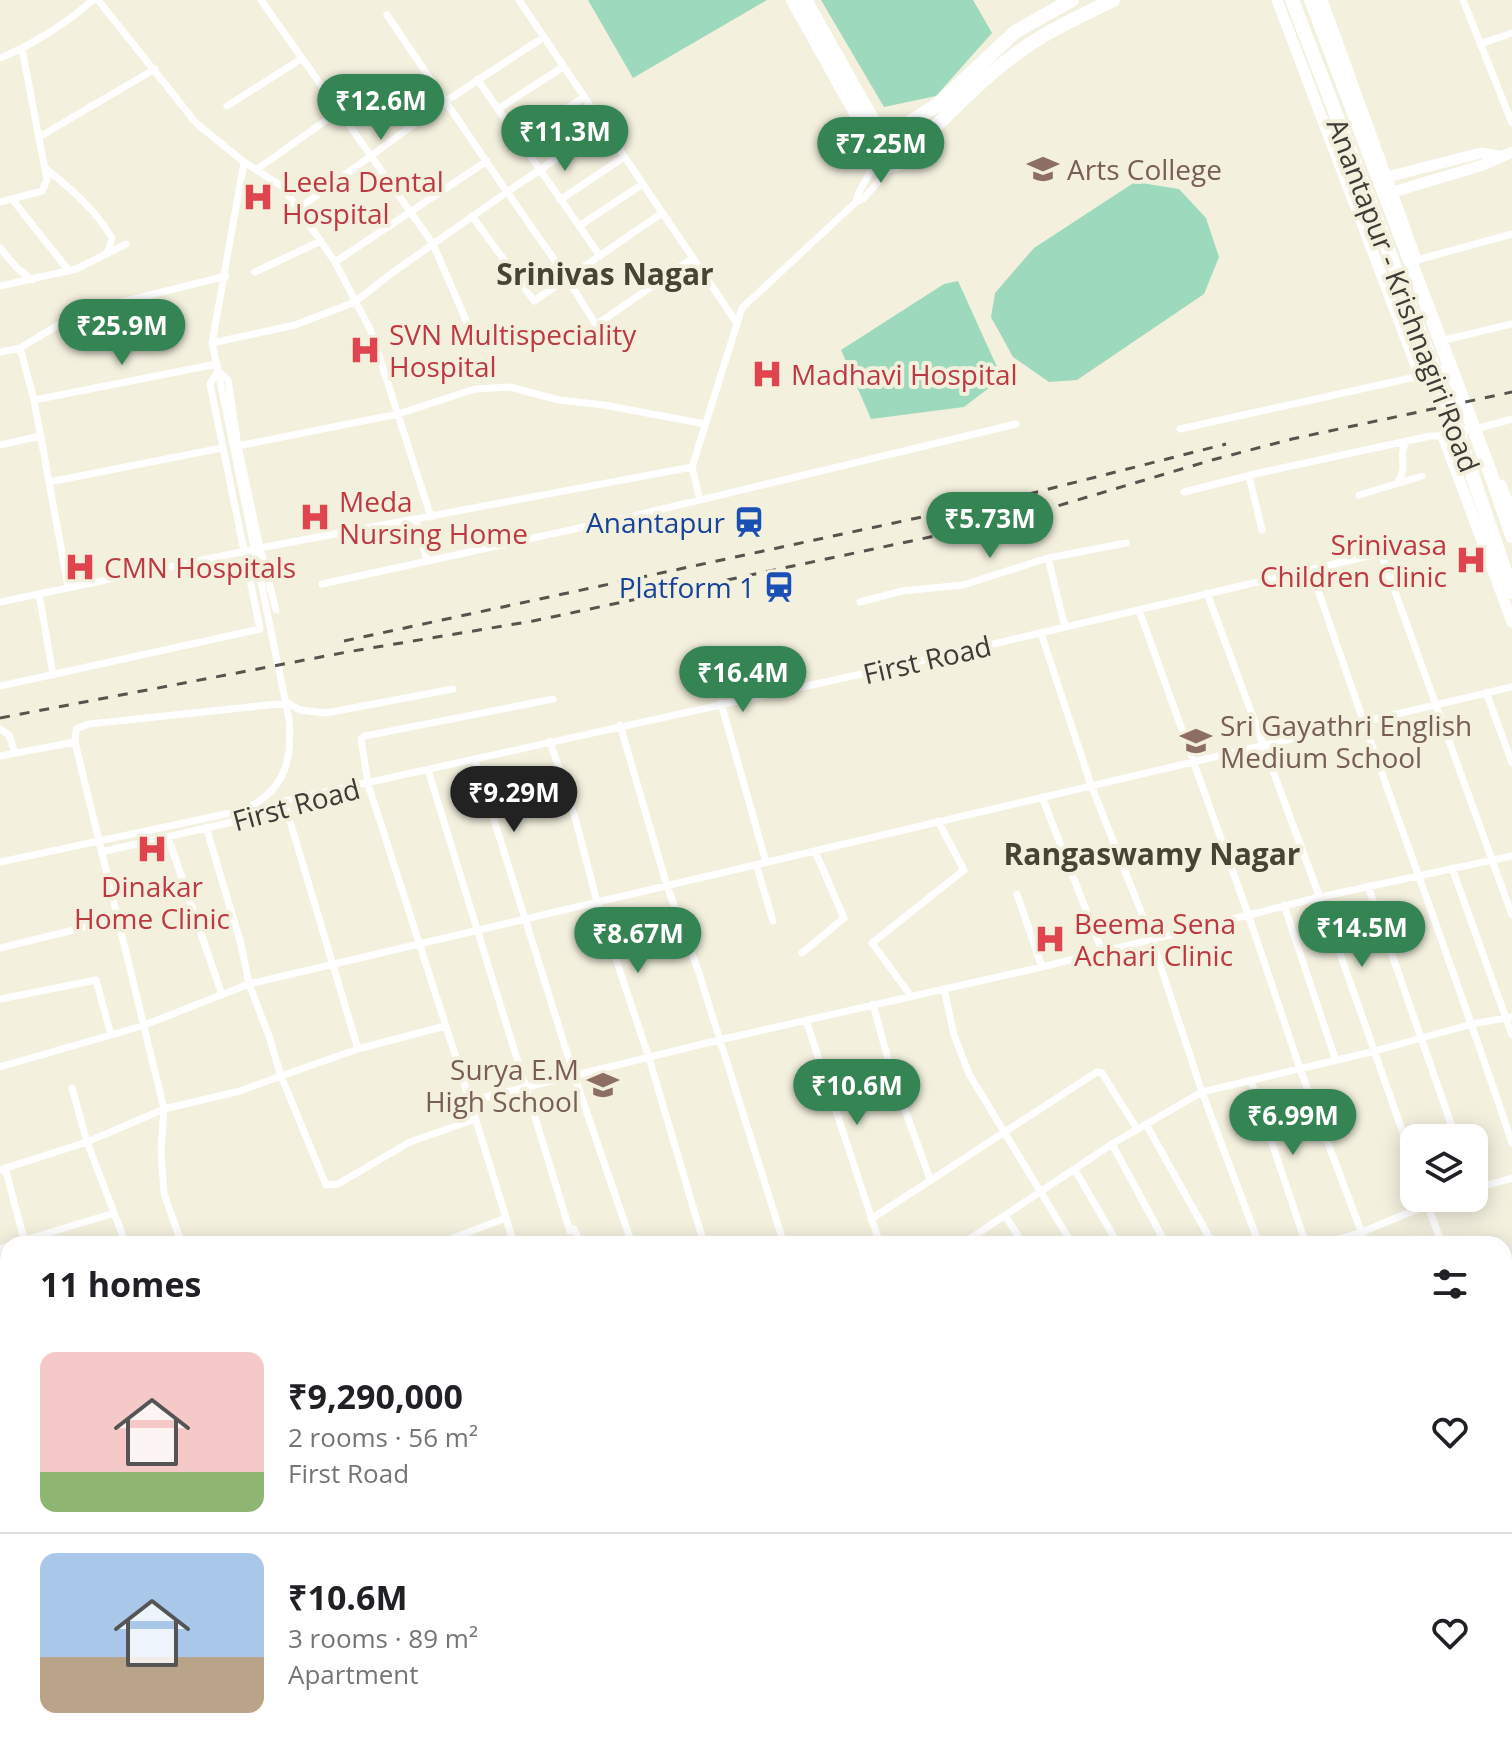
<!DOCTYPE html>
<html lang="en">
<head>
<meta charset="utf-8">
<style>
	:root { --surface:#fff; --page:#f6f6f6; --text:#202124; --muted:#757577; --line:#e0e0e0; --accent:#358454 }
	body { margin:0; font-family:"Open Sans",sans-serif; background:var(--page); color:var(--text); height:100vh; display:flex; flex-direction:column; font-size:30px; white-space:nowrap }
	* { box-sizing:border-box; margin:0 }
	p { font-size:26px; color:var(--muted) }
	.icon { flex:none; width:44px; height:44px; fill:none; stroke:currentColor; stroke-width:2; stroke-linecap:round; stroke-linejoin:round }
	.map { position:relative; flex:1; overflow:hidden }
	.drawer { position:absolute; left:0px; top:1236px; width:1512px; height:514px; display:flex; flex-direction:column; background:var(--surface); border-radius:24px 24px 0 0; box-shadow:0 4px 20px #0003 }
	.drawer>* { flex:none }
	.tools { position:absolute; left:1400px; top:1124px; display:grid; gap:16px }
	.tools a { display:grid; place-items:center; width:88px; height:88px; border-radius:16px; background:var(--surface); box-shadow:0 4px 20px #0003; font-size:40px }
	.price { position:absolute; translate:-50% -68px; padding:0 18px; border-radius:28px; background:var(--accent); color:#fff; font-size:26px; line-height:52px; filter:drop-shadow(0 2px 4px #0008) }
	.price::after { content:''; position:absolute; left:50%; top:48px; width:24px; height:18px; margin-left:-12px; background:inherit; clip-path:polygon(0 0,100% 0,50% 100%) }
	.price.current { background:#222; color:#fff }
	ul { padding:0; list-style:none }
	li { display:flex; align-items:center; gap:24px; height:200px; padding:0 40px }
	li+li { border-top:2px solid var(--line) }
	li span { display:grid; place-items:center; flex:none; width:224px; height:160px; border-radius:16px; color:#555 }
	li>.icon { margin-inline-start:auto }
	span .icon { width:96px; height:96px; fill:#fffc; stroke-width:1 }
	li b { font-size:34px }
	h2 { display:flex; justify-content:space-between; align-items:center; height:96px; padding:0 40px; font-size:34px }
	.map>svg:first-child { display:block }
	.green { fill:#9dd9bd }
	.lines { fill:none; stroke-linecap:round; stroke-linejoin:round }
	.stream { stroke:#9ac7f6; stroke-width:3 }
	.street { stroke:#fff; stroke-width:7 }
	.secondary { stroke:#fff; stroke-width:11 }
	.highway { stroke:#fff; stroke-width:14 }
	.rail { stroke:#56544d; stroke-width:3; stroke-dasharray:10 10; stroke-linecap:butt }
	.labels { text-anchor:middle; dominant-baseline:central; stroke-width:8; stroke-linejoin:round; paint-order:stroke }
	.education-label { font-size:28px; fill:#785e54; stroke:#f3f0de; text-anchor:start }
	.health-label { font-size:28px; fill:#be3a42; stroke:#f3f0de; text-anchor:start }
	.street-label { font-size:28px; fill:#3d3b35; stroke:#f3f0de }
	.transit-label { font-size:28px; fill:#164399; stroke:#f3f0de; text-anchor:end }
	.neighbourhood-label { font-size:30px; font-weight:bold; fill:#464435; stroke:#f3f0de }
</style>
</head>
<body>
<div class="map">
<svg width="1512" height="1749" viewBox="0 0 1512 1749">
	<rect width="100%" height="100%" fill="#f3f0de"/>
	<path class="green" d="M588,0h179l-134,78z
		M821,0h152l19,33 -56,63 -52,11z
		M1135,182l44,7 27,29 13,39 -15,37 -127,86 -28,2 -36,-25 -22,-40 4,-24 39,-45z
		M958,281l44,97 -38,29 -93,12 -30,-69 103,-66z"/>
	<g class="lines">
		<path class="stream" d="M1504,1425l8,-8
			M833,1749l7,-7"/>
		<path class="street" d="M98,0l98,123 48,39 39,25 52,75 36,69 60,186
			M261,0l172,244 39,90
			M519,0l217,322
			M1463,0l49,123
			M1480,44l32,-11
			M0,58c34,-14 65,-34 93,-58
			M477,79l123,177
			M227,106l74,-47
			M498,109l65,-42
			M604,127l-97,65 60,86 29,47 97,-67
			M39,137l116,-68
			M519,140l65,-43
			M244,162l-32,181 6,28 10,9 10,66 22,102 432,-81 50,-159 114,-106 7,-3 30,-34
			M44,167c26,21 51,42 68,71l-5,16
			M256,170l83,-59
			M12,199l57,72
			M560,200l64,-43
			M0,202l42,-11 5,-11 -25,-131
			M856,202l2,-8 20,-36
			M298,209l148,-108 98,-64
			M472,216l62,85 128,-88
			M579,226l64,-42
			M0,248l17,20 15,12
			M1417,260l95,-26
			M335,262l152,-101
			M255,272l66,-31
			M0,286l76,-17 50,-25
			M1444,340l68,-16
			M212,343l83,-18 60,-23 37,-29 115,-81 -120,-177
			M0,352l20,-4
			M34,400l183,-36
			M1479,428l33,-9
			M1180,429l240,-53
			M0,445l40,-9
			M238,446l160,-32 77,-25 35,-2 49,13 45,5 101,19
			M692,467l8,33
			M1249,476l13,54
			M49,482l-15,-82 -14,-52 58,-35 148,-37
			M1397,483c13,-18 -1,-27 10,-42
			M1184,492l75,-19 171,-37h13
			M1359,495l63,-19
			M416,520l11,41
			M1048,558l17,69
			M1311,569c64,192 137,382 201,574
			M322,584l303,-66 391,-94
			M68,586l-19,-104 173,-34
			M1207,593l123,332 84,239
			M39,594l14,81
			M0,602l260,-54 16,62
			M860,602l42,-11 61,-6 85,-27 78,-15
			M1139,610l109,304 52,155 66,175
			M1041,633l50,152 60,152 51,155 57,152
			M0,686l260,-57 -50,-245 8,-13
			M1486,692l26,71
			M553,699l-188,37 -4,3 7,45 102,317 249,-61 323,-73 278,-70 192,-41
			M721,703l45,159
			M620,725l47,161 31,84 86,274
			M0,729l9,6 6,18
			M550,741l26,80 21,81 52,156 55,186
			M0,756l75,-14
			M475,759l99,316 58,169
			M428,770l142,461
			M1042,797l60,154
			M284,801l74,248
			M168,837l54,158
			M101,852l144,-33 25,-8 14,-10 641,-141 456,-107 131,362
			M0,862l240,-51c43,-17 53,-48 49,-92l-71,-348
			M756,864l17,57
			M1452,868l60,167
			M1368,886l88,252
			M1017,894l25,73
			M1284,905l52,156
			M0,948l118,-29
			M802,953l42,-35 -29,-67
			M944,989l10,46 15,39 102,168
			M911,996l-39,-53 92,-73 -26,-49
			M0,999l96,-19 15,55
			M873,1004l19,70 38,105
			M806,1020l74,224
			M445,1026l-87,23 -77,27 45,109 12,-1 72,-42 66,-23
			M0,1067l142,-41 107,-42 1263,-297
			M1251,1081l55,163
			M72,1088l15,54 39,102
			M470,1101l44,143
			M1146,1124l67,120
			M1112,1144l54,100
			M5,1168l20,75
			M0,1170l87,-28 77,-33 76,-18 41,-15 -12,-40 -20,-52 -8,-40 -35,-117
			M1075,1170l43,74
			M1474,1189l38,-11
			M1425,1198l17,46
			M1005,1215l18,29
			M871,1219l226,-147 5,1 35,56
			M574,1229l7,15
			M12,1244l102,-31
			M182,1244l-18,-50 -3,-43 3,-42 -89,-367 1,-13 13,-5 199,-21 12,7 26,3 127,-24
			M437,1244l69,-26
			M962,1244l150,-100 90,-52 173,-41 97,-27 40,-7
			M1323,1244l39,-12 83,-34
			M0,1249l8,-3
			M0,1357l8,18
			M0,1468l8,-4
			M0,1525l8,16
			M1504,1528l8,-7
			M1504,1548l8,9
			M1504,1617l8,10
			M0,1627l5,-1 3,7
			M1504,1651l8,-5
			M1504,1728l4,8 -4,4
			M158,1742l3,7
			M227,1742l4,7
			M436,1742l4,7
			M516,1742l3,7
			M575,1742l5,7
			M876,1742l5,7
			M1227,1742l5,7
			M1270,1742l6,7
			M1385,1742l3,7
			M1457,1742l6,7
			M339,1747l9,-5
			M4,1749l14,-7
			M644,1749l3,-7
			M717,1749l4,-7
			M898,1749l10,-7
			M956,1749l9,-7
			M1184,1749l10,-7
			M1492,1749l9,-7"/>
		<path class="secondary" d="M1277,0l143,376 32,-8 -2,-5
			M1322,0l94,259
			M1387,177l94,-24 18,3
			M1393,192l90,-27 29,-13
			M1463,431l-20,5 69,186
			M1501,485l11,28"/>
		<path class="highway" d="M793,0l82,147
			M805,0l76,135
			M1292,0l161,418 59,174
			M1311,0l178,469 23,67
			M875 148a17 17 0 1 1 34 0a17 17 0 1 1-34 0Z
			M895,132l42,-27 78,-73 57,-32
			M908,152c37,-33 71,-72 112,-101 29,-21 61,-35 93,-51"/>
		<path class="rail" d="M344,641l685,-147 197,-50
			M0,718l347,-66 186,-31 402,-85 92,-21 185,-55 80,-21 220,-47"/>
	</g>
	<defs>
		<symbol id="university-bare" viewBox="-9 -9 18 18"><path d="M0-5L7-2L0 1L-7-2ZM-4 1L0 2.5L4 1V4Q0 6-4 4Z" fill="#8d6e63" stroke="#f3f0de" stroke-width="2.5" paint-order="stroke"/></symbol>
		<symbol id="hospital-bare" viewBox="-9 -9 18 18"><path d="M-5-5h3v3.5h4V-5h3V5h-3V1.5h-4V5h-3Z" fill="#e0444e" stroke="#f3f0de" stroke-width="2.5" paint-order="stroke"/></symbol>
		<symbol id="station-bare" viewBox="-9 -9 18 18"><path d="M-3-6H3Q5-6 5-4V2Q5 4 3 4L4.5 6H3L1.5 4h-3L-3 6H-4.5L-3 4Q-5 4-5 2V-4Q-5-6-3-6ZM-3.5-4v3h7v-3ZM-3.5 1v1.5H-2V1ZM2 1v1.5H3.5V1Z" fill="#1a4fb4" stroke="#f3f0de" stroke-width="2.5" paint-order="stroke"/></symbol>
		<symbol id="school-bare" viewBox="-9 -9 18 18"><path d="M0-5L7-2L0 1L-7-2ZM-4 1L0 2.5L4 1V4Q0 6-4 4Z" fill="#8d6e63" stroke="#f3f0de" stroke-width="2.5" paint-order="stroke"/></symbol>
	</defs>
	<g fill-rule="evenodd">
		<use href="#university-bare" x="1021" y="147" width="44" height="44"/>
		<use href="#hospital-bare" x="236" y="175" width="44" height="44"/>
		<use href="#hospital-bare" x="343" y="328" width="44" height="44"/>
		<use href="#hospital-bare" x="745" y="352" width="44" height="44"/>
		<use href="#hospital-bare" x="293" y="495" width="44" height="44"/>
		<use href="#station-bare" x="727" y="500" width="44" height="44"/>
		<use href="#hospital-bare" x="1449" y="538" width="44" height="44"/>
		<use href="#hospital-bare" x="58" y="545" width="44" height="44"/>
		<use href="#station-bare" x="757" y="565" width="44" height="44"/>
		<use href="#school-bare" x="1174" y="719" width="44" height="44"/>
		<use href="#hospital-bare" x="130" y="827" width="44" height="44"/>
		<use href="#hospital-bare" x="1028" y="917" width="44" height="44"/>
		<use href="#school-bare" x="581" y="1063" width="44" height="44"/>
	</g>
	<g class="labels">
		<g class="education-label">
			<text x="1067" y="169">Arts College</text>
			<text x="1220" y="725">Sri Gayathri English<tspan x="1220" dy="32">Medium School</tspan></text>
			<text x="579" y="1069" text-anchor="end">Surya E.M<tspan x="579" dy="32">High School</tspan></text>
		</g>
		<g class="health-label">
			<text x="282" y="181">Leela Dental<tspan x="282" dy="32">Hospital</tspan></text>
			<text x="389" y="334">SVN Multispeciality<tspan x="389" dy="32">Hospital</tspan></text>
			<text x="791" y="374">Madhavi Hospital</text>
			<text x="339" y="501">Meda<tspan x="339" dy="32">Nursing Home</tspan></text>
			<text x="1447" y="544" text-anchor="end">Srinivasa<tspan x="1447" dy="32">Children Clinic</tspan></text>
			<text x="104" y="567">CMN Hospitals</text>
			<text x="152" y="886" text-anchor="middle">Dinakar<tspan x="152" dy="32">Home Clinic</tspan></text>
			<text x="1074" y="923">Beema Sena<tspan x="1074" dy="32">Achari Clinic</tspan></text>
		</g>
		<g class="street-label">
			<text transform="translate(1404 295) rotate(69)">Anantapur - Krishnagiri Road</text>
			<text transform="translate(927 659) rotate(-13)">First Road</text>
			<text transform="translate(296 804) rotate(-15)">First Road</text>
		</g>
		<g class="transit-label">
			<text x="725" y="522">Anantapur</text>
			<text x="755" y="587">Platform 1</text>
		</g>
		<g class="neighbourhood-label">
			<text x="605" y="273">Srinivas Nagar</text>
			<text x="1152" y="853">Rangaswamy Nagar</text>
		</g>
	</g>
</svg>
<div class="tools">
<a><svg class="icon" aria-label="layers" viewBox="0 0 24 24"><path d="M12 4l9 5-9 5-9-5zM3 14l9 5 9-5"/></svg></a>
</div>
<b class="price" style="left:381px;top:142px">₹12.6M</b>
<b class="price" style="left:565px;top:173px">₹11.3M</b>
<b class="price" style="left:881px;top:185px">₹7.25M</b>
<b class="price" style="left:122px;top:367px">₹25.9M</b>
<b class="price" style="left:990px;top:560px">₹5.73M</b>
<b class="price" style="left:743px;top:714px">₹16.4M</b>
<b class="price current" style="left:514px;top:834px">₹9.29M</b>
<b class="price" style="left:1362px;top:969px">₹14.5M</b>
<b class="price" style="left:638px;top:975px">₹8.67M</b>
<b class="price" style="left:857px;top:1127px">₹10.6M</b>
<b class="price" style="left:1293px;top:1157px">₹6.99M</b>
<section class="drawer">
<h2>11 homes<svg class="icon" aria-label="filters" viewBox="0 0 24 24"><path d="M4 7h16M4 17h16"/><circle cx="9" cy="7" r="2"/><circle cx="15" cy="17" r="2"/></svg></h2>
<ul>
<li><span style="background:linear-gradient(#f6c9c9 75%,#8fb573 0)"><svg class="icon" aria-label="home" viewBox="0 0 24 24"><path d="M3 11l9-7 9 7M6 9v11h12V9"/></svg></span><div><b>₹9,290,000</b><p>2 rooms · 56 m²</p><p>First Road</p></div><svg class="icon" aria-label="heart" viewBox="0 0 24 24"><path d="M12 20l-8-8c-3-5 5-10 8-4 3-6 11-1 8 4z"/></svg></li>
<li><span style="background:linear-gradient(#a9c7e8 65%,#b9a48a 0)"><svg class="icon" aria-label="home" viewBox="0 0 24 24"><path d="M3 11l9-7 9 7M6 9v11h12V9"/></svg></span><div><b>₹10.6M</b><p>3 rooms · 89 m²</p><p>Apartment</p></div><svg class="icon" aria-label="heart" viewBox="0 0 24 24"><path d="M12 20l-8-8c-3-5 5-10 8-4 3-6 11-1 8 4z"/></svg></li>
</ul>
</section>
</div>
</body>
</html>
